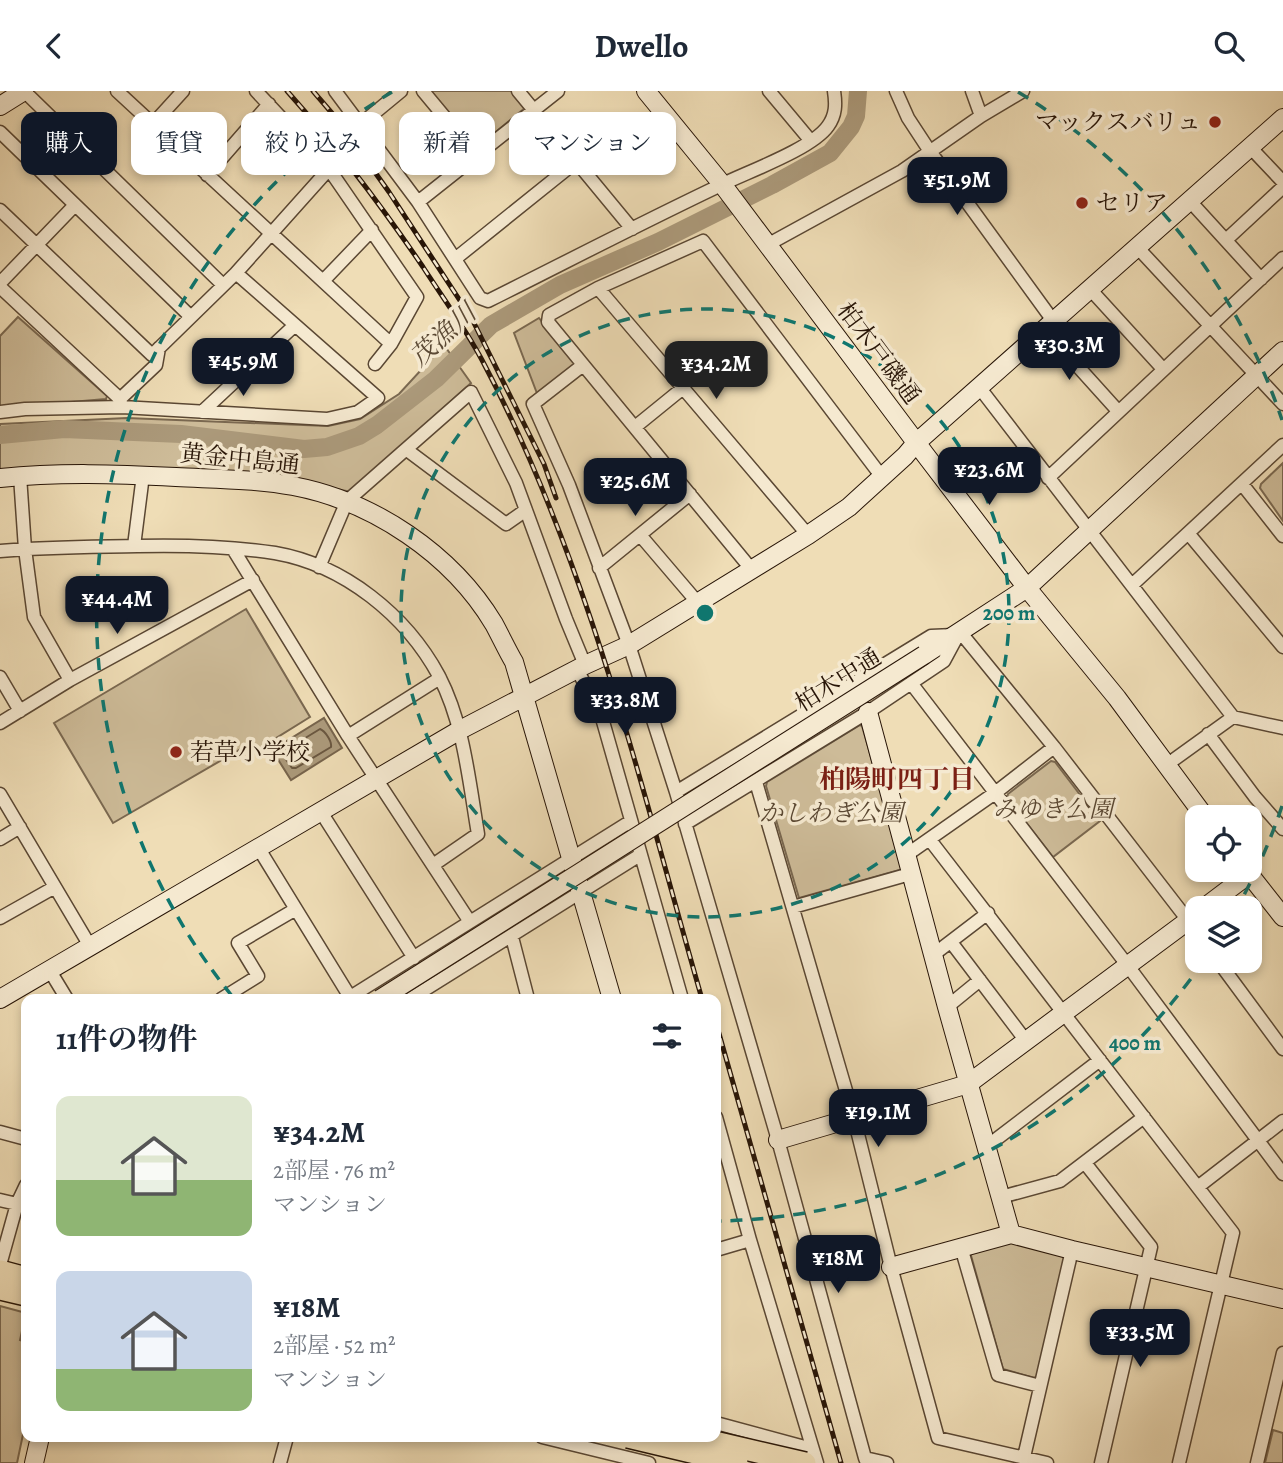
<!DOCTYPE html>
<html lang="ja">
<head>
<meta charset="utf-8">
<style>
	:root { --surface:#fff; --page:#f6f6f7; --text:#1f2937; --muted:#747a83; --accent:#111827 }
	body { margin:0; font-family:Alegreya,"Noto Serif JP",serif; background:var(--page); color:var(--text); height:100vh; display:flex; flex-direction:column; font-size:26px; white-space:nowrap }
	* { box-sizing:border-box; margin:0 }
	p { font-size:23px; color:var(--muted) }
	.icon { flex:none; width:38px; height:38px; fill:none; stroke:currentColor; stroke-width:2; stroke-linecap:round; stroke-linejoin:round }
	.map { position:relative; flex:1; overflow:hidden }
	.details { position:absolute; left:21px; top:903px; width:700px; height:448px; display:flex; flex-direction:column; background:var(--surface); border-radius:14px; box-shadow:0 4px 10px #0003 }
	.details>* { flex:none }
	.guide { position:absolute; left:21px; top:21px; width:700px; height:63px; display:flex; gap:14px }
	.buttons { position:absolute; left:1185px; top:714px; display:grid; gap:14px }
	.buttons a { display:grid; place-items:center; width:77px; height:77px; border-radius:14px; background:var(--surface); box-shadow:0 4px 10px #0003; font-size:35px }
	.price { position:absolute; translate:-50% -60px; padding:0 16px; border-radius:14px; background:var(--accent); color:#fff; font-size:23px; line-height:46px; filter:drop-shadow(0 2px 4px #0008) }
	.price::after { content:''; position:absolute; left:50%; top:42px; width:21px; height:16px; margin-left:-10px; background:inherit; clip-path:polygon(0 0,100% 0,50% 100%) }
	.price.selected { background:#222; color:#fff }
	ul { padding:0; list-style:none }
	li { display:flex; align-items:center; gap:21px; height:175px; padding:0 35px }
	li span { display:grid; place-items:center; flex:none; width:196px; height:140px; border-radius:14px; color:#555 }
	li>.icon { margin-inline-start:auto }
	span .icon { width:84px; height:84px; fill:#fffc; stroke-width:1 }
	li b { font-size:30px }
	h2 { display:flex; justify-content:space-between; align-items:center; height:84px; padding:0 35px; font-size:30px }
	.chip { padding:0 24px; border-radius:14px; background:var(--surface); box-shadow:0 4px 10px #0003; font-size:24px; line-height:63px }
	.chip.selected { background:var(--accent); color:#fff }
	header { display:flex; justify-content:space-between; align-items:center; height:91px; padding:0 35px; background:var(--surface); font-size:32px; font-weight:700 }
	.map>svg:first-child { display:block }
	.green { fill:#cdbb98; stroke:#7a6850; stroke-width:2 }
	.water { fill:#ab997a; stroke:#77644c; stroke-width:2 }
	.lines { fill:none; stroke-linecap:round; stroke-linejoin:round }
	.shore { stroke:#6a5740; stroke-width:2 }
	.river { stroke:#ab997a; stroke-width:18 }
	.street-casing { stroke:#5a4733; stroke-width:15 }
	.secondary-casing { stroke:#281507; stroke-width:20 }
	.highway-casing { stroke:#281507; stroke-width:24 }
	.street { stroke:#f5e9d0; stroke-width:12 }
	.secondary { stroke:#f5e9d0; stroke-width:18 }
	.highway { stroke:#efddb6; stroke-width:21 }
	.rail-casing { stroke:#281507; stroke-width:5 }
	.rail { stroke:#f5e9d0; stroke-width:2.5; stroke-dasharray:8; stroke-linecap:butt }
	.secondary-bridge-casing { stroke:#281507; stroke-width:20; stroke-linecap:butt }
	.highway-bridge-casing { stroke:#281507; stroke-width:24; stroke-linecap:butt }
	.secondary-bridge { stroke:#f5e9d0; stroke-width:18 }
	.highway-bridge { stroke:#efddb6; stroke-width:21 }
	.ring { fill:none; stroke:#0f766e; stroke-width:3.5; stroke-dasharray:12 9 }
	.poi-dot { fill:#8f2418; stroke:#f5e9d0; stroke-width:2.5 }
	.labels { text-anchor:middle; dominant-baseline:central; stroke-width:7; stroke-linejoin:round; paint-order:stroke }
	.poi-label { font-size:24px; fill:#281507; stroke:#f5e9d0; text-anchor:start }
	.street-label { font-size:24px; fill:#281507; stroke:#f5e9d0 }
	.park-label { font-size:24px; font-style:italic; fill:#5a4732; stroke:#f5e9d0 }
	.water-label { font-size:26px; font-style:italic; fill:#5c4a35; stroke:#f5e9d0 }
	.neighbourhood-label { font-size:26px; font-weight:bold; fill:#7a1f14; stroke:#f5e9d0 }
	.centre { fill:#0f766e; stroke:#f5e9d0; stroke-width:3.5 }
	.ring-label { font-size:21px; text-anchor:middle; font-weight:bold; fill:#0f766e; stroke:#f5e9d0; stroke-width:7; stroke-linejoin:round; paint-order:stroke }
</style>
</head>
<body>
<header><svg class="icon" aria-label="back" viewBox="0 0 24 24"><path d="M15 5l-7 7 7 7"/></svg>Dwello<svg class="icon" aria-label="search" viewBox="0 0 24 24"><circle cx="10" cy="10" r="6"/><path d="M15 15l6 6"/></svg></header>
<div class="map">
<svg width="1283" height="1372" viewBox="0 0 1283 1372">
	<rect width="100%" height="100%" fill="#efddb6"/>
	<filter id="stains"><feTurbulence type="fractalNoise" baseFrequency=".00286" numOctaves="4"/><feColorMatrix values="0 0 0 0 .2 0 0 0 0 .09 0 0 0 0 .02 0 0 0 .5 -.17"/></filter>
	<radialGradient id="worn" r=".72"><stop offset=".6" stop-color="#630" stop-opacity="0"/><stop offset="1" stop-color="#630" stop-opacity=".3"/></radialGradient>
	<path class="green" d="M430,0h82l13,17 -49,40z
		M18,226l89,79 -1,3 -106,9v-72z
		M539,227l38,48 -39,30 -24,-63z
		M444,254l27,38 -120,109 -57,-12 -294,-7v-49l127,-6 201,8 32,-7 39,-25z
		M1283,372v58l-23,-33 1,-4z
		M246,518l64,108 -58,36 -6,-7 -133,77 -59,-100z
		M860,634l2,1 41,143 -104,29 -33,-112 1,-4z
		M1051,670l4,1 45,59 -47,36 -46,-59 1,-4z
		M1006,1149l59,17 -28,119 -3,2 -31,-9 -33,-117z
		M0,1215l26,7 -6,27 6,2v78l-9,43h-17z
		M1273,1339l10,3v30h-18z"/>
	<path class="water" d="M324,627l18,30 -51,32 -19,-30z"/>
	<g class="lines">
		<path class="shore" d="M320,638c5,2 12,12 11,18l-35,21h-4l-9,-13 1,-4z"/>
		<path class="river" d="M0,344l64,-6 117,5 123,15 23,-2 32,-11 18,-11 59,-46 55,-54 69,-40 98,-43 114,-57 58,-32 21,-26 5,-11 2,-25"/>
		<defs>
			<path id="street" d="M24,0l199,194
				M117,0l274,253 26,-47 -88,-128 -73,-78
				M335,0l83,111 62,96 8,3c78,-39 155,-79 233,-116 26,-13 91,-36 107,-59 8,-11 8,-22 6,-35
				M423,0l54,65
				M518,0l114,138
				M769,0l41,49
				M896,0l12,27 21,32 125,172
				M972,0l9,25
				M361,33l40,-33
				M152,34l31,-34
				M0,41l190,184
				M1249,55l34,36
				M207,84l62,-71
				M1189,109l72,79
				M418,111l140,-111
				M0,119l152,145 84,-82 93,-104
				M1226,149l57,-53
				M767,154l135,-74 79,-55 42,-25
				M1137,156l146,157
				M455,168l122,-98
				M323,190l49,-51
				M0,192l75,-78
				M0,196l120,112 2,8 205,12 31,-7 20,-14 -142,-125
				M598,197l210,247
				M1090,198l73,80
				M1045,239l73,81
				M375,273l16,-20
				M583,274l-50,39 36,81 60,160 47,147 102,348 87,318
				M979,296l254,330
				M120,308l36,-34 3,-17
				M0,321l25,-3 97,-2
				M202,321l93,-87
				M635,336l48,-39
				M407,359l99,74 20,-14
				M20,385l5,73 9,68 36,63
				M1048,387l235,-220
				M1242,393l41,52
				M1188,442l95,114
				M640,444l58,68
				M134,455l9,-71
				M233,458l115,187 122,186
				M0,460c46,-4 91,-4 137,-5 46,-1 93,0 138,7 69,12 131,62 164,123 25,48 30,105 39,158l-45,31
				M319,476l28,-66 124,-109 45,91 50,136 19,46
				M599,477l91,-74
				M752,479l-204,-248 1,-7 49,-27 105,-47 179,236
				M1132,494l151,-140
				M961,542l93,114 143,185
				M577,578l25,49 80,281
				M0,586l20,34
				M911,592l217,283 155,208
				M0,632l70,-43 183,-100
				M1208,643l47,63 28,32
				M348,645l92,-58
				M1165,675l68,-49 50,11
				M756,691l98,336 37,149 47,171 109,25
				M676,701l255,-156 23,-1
				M0,703l90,152
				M321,721l93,146
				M685,733l183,-112 76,-51 14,-26
				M0,748l20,-12
				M930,749l303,393 -54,230
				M259,758l91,148
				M905,765l90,-63 59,-46
				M793,816l117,-33
				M0,827l55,-31
				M512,846l16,62
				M951,851l75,99
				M933,864l55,-42
				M1218,870l65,88
				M50,880l17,28
				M221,908l37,-23 -20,-33 58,-34
				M347,908l284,-178
				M410,908l230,-144
				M947,916l33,-27
				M716,1026l34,123 67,223
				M0,1041l26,7
				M986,1056l114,-87
				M1085,1072l66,84 -50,216
				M1199,1095l84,-65
				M1001,1106l59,-16 84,-64
				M0,1109l17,4
				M961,1156l37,128 42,11
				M716,1159l34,-10
				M0,1174l17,-61 9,-19
				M716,1332l96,26
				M542,1346l107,26
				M1024,1366l48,-207
				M280,1372l7,-26
				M867,1372l-2,-5 22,5
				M1257,1372l26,-110"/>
			<path id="secondary" d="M646,0l76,93 205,273 100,131 90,110 88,119
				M0,15l24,-15
				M0,387c59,-6 117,-4 176,-1 39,2 79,2 117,9 80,15 159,68 201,138 7,13 13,26 20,38l98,337
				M924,564l103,-67 256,-237
				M868,621l79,295 64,227
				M1246,779l37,47
				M1204,817l45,-34
				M0,908l460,-269 125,-65 44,-20 179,-110 41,-28 56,-51 11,-13 367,-325
				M778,1049l190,-56 229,-170
				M891,1176l120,-33 61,16 211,49
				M34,1372l6,-26"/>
			<path id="highway" d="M0,1180l26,7
				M0,1198l26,6"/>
		</defs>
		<use href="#street" class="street-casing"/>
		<use href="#secondary" class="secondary-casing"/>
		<use href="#highway" class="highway-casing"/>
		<use href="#street" class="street"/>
		<use href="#secondary" class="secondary"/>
		<use href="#highway" class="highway"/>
		<defs>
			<path id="rail" d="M287,0c50,56 94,114 136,176 20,31 42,61 59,93 106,200 158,423 220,639
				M313,0l24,28 52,73 83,127 72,145 12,34
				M716,932l125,440"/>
		</defs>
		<use href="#rail" class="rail-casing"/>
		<use href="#rail" class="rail"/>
		<defs>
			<path id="secondary-bridge" d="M380,908l544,-344"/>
			<path id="highway-bridge" d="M628,1346l109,26
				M693,1346l112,26"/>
		</defs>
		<use href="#secondary-bridge" class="secondary-bridge-casing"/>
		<use href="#highway-bridge" class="highway-bridge-casing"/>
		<use href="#secondary-bridge" class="secondary-bridge"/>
		<use href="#highway-bridge" class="highway-bridge"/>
	</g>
	<g class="ring">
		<circle cx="705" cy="522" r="304"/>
		<path d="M1282 715A608 608 0 0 1 1237 817M1203 871A608 608 0 0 1 721 1130M232 905A608 608 0 0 1 392 1M1018 1A608 608 0 0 1 1282 329"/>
	</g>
	<g class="poi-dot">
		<circle cx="1215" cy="31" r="7"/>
		<circle cx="1082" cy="112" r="7"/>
		<circle cx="176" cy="661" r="7"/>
	</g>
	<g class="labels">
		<g class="poi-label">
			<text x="1201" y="31" text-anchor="end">マックスバリュ</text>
			<text x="1096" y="112">セリア</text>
			<text x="190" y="661">若草小学校</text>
		</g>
		<g class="street-label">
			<text transform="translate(879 262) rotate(53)">柏木戸磯通</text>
			<text transform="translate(240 368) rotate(6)">黄金中島通</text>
			<text transform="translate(838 589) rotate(-32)">柏木中通</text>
		</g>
		<g class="park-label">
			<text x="1053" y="718">みゆき公園</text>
			<text x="831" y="722">かしわぎ公園</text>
		</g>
		<g class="water-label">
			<text transform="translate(443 244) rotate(-42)">茂漁川</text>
		</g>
		<g class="neighbourhood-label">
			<text x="897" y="688">柏陽町四丁目</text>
		</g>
	</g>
	<circle cx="705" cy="522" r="10" class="centre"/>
	<g class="ring-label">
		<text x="1009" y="529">200 m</text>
		<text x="1135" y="959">400 m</text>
	</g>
	<rect width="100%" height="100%" filter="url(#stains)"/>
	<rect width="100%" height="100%" fill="url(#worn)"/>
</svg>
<div class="buttons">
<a><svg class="icon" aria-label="locate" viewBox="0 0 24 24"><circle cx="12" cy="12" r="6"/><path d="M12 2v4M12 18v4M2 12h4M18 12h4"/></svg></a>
<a><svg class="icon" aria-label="layers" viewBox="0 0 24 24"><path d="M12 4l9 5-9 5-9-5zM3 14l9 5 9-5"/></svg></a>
</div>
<b class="price" style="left:957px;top:126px">¥51.9M</b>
<b class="price" style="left:1069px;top:291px">¥30.3M</b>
<b class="price" style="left:243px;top:307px">¥45.9M</b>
<b class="price selected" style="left:716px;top:310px">¥34.2M</b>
<b class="price" style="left:989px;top:416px">¥23.6M</b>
<b class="price" style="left:635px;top:427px">¥25.6M</b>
<b class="price" style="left:117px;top:545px">¥44.4M</b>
<b class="price" style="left:625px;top:646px">¥33.8M</b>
<b class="price" style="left:878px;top:1058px">¥19.1M</b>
<b class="price" style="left:838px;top:1204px">¥18M</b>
<b class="price" style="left:1140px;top:1278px">¥33.5M</b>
<div class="guide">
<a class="chip selected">購入</a>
<a class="chip">賃貸</a>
<a class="chip">絞り込み</a>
<a class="chip">新着</a>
<a class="chip">マンション</a>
</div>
<section class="details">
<h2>11件の物件<svg class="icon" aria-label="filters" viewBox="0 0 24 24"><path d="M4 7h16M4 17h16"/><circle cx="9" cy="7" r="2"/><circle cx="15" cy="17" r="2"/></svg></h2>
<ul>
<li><span style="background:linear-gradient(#dfe7d0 60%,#8fb573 0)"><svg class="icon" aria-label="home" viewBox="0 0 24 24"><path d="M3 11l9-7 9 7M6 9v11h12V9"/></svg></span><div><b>¥34.2M</b><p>2部屋 · 76 m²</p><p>マンション</p></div></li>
<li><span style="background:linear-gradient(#c9d6e8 70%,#8fb573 0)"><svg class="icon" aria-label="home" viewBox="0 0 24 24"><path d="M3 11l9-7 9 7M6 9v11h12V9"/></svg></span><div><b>¥18M</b><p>2部屋 · 52 m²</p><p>マンション</p></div></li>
</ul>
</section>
</div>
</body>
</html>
